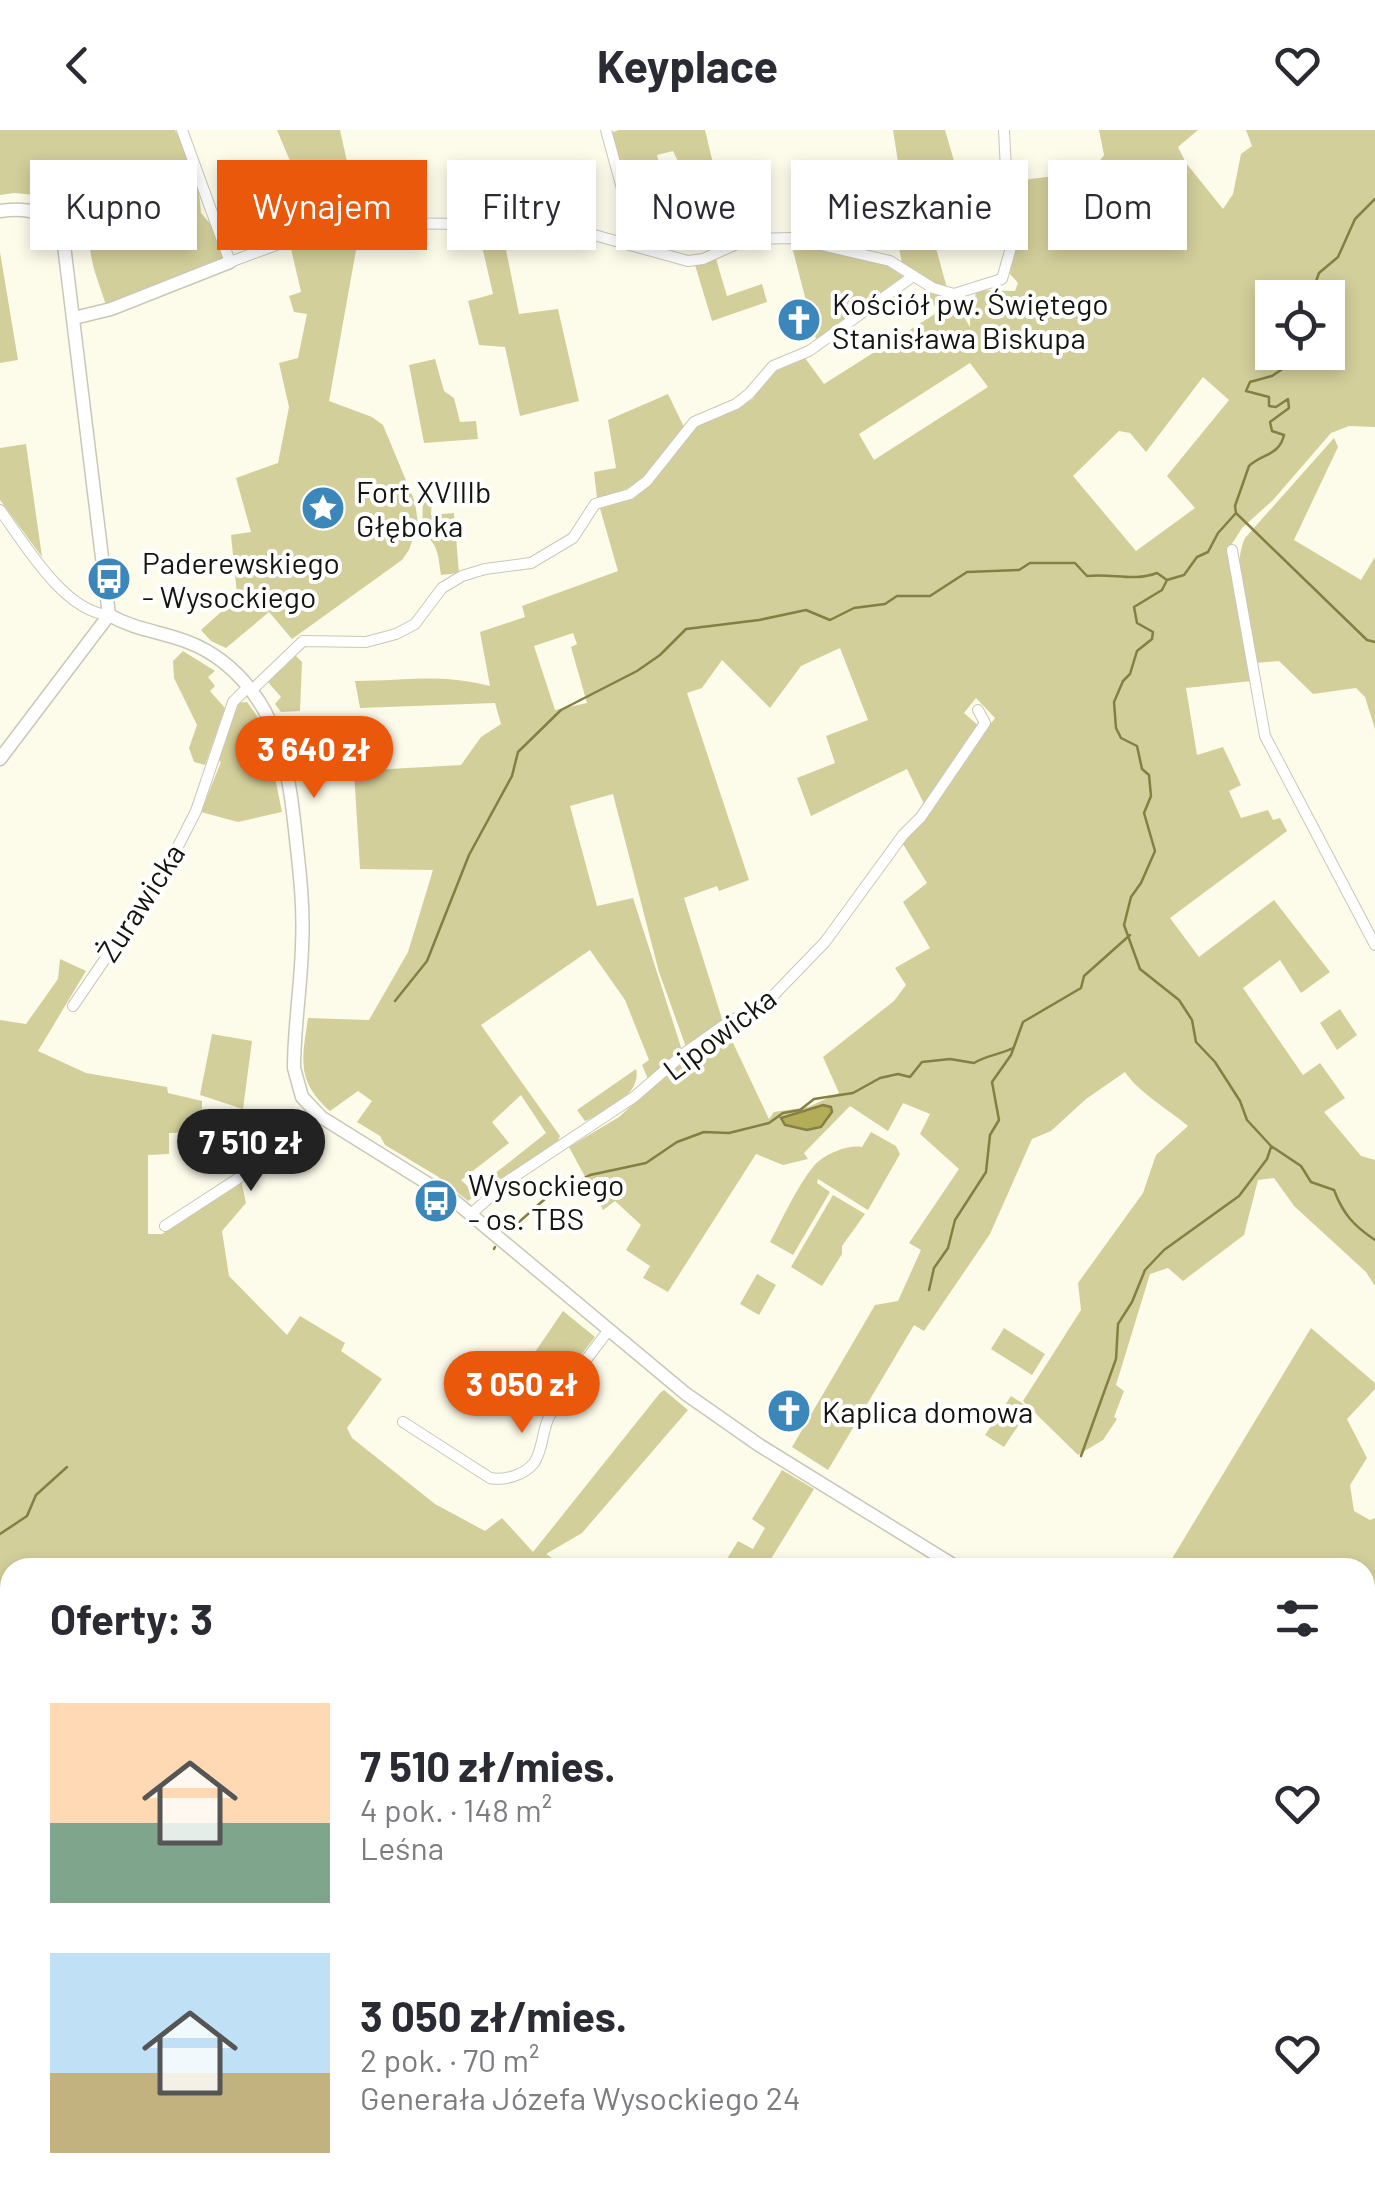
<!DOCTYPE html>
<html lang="pl">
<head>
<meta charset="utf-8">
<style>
	:root { --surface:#fff; --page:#f7f7f7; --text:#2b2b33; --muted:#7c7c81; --accent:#ea580c }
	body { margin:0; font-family:Barlow,sans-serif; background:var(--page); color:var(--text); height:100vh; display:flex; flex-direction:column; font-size:38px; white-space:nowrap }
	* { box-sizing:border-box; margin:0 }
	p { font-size:32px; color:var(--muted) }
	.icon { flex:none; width:55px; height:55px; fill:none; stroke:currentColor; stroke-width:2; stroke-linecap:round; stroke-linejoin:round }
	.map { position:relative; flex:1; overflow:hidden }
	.panel { position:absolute; left:0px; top:1428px; width:1375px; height:642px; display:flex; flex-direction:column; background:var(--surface); border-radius:30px 30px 0 0; box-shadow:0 5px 15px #0003 }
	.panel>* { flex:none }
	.guide { position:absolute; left:30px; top:30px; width:1315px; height:90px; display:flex; gap:20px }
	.tools { position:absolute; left:1255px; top:150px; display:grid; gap:20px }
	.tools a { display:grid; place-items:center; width:90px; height:90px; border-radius:0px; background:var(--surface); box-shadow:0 5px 15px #0003; font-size:50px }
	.price { position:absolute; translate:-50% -85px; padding:0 22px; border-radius:35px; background:var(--accent); color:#fff; font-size:32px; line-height:65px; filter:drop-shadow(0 2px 5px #0008) }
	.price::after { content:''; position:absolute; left:50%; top:60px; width:30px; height:22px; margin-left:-15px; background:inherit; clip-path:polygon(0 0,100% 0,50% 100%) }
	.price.active { background:#222; color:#fff }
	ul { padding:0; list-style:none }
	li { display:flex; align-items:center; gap:30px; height:250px; padding:0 50px }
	li span { display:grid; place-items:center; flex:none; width:280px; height:200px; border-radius:0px; color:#555 }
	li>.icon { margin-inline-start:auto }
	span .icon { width:120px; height:120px; fill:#fffc; stroke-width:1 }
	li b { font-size:42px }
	h2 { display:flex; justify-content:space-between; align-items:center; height:120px; padding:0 50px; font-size:42px }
	.chip { padding:0 35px; border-radius:0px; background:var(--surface); box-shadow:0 5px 15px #0003; font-size:35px; line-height:90px }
	.chip.active { background:var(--accent); color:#fff }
	header { display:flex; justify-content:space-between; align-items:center; height:130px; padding:0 50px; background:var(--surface); font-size:45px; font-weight:700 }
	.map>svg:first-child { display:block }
	.green { fill:#d3cf9b; fill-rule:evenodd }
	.water { fill:#b3ac58; stroke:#847f42; stroke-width:2.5 }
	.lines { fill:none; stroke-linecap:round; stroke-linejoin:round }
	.stream { stroke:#847f42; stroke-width:2.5 }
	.minor-casing { stroke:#c9c8b7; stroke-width:12 }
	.tertiary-casing { stroke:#c9c8b7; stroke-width:15 }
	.minor { stroke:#fff; stroke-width:10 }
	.tertiary { stroke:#fff; stroke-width:12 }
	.labels { text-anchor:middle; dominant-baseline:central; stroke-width:8; stroke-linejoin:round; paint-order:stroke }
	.poi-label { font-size:30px; fill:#15150f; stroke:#fff; text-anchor:start }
	.street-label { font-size:30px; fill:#15150f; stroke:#fff }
</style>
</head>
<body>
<header><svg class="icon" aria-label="back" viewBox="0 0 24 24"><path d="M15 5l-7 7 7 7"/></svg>Keyplace<svg class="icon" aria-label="heart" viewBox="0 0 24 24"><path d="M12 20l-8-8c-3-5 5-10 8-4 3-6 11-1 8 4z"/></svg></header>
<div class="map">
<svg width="1375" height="2068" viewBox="0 0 1375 2068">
	<rect width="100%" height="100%" fill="#fdfceb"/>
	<path class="green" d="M0,0h175l22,43 4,40 12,14 12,34 -119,44c-6,-19 -15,-40 -16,-58l-22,-19 -2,-10 -31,-23 -21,-2 -14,2z
		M277,0h63l20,90 -52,5 -15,-57z
		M619,0h86l17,71 -34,8 -6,-39 -9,-19 -16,4 7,28 -37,10 -17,-60z
		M893,0h52l22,76 -39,13 19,69 -9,-2 -36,-23 -17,-86 15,-2z
		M1099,0h99l-20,17 8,16 37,46 10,-15 8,-40 11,-8 -6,-16h129v297l-26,-1 -18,7 -58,67 -31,28 -14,22 23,131 -65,7 11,67 26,-8 18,38 -12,6 12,27 27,-8 5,10 7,-2 7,13 -117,87 29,39 75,-57 56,72 -29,21 -21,-33 -37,28 60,87 17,-12 25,35 -21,14 37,44 14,4v126l-9,-14 -72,-66 -20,-28 -16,2 -14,55 -61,46 -15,-13 -18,6 -34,111 8,6 -10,26 3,2 -14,21 -25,15 -48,-47 -26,39 -19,-12 26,-39 16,10 -4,-5 58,-91 -3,-27 65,-90 13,-38 32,-29c-19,-16 -51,-35 -63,-54l-39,27 -35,32 -19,8 -42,95 -66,97 -10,-6 -86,145 -36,-23 83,-142 23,-4 23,-51 -12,-7 50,-74 -39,-35 10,-20 -27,-11 -15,28 -38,-25 -46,47 4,6 -25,6 -27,-11 -88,138 -25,-14 7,-12 -24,-16 15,-25 -26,-24 -12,9 -34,-63 50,-30 69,-63 38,-26 43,91 5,-7 34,-5 31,-14 -16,-36 71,-56 12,-16 -11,-17 35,-20 -27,-46 24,-19 -26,-42 94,-123 -19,-20 -12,15 15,13 -55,78 -17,-35 -96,47 -14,-38 38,-15 -9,-27 42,-16 -28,-72 -39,18 -31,42 -48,-48 -20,28 -15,5 62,187 -30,11 -2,-5 -33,12 39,124 -37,25 -27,-75 -46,-178 -43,12 27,100 36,-8 49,152 -34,29 -6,-14 7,-5 -24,-60 -35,-50 -109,75 79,111 -2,5 -90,60 -31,-25 -52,-31 -5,-9 -23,-14 15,-21 -14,-10 -28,20c-34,-30 -28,-52 -22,-93l61,2 39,-68 25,-82 -73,-1 -6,-98 107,-6 20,-28 20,-13 -6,-21 -135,5 -5,-27c52,0 81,-8 135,5l-10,-54 45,-15 -3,-11 96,-35 -19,-66 35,-7 68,-77 51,-22 17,-28 35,-13 19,26 114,-72 -13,-22 27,6 18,31v-15l7,-22 38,1 3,-8 -8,-9 3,-24 -4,-68 83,-11 12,-16zM1143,42l43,61c-31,3 -55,-19 -66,-45zM1272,168h56v54h-56zM970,233l18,24 -114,73 -15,-26zM1203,247l26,23 -62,76 28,32 -59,43 -63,-75 46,-45 11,2 16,19zM573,503l4,11 -6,3 16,56 -32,7 -21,-64zM521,965l25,38 -73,58 -12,-11 48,-37 -17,-21z
		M575,42l19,58 -19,1 -15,-49z
		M360,98l-31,173 43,16 11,8 32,77 3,22 -9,26 -7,10 -110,79 -23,-27 -43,36 -15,-7 -10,-11 31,-28 5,-8 -6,-59 20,-3 -15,-54 42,-15 11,-56 -10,-44 19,-5 9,-44 -13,-2 -5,-16 12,-4 -11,-48 32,-13z
		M479,103l24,2 16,79 39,-5 21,92 -59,15 -15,-69 -26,-2 -11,-44 25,-7z
		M791,113l85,16 27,16 -2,7 -84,61z
		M0,122l18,108 -18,3z
		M716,129l11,37 35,-12 5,18 -55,19 -17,-56z
		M435,229l9,32 10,7 6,24 16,-1 2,18 -54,4 -15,-78z
		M668,264l16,33c-32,36 -35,62 -87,71l-3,-26 22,-4 -8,-48z
		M1334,308l4,9 -44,93 67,40 14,-23v172l-10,-32 -9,-9 -43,6 -34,-33 -23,2c-7,-38 -27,-89 -11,-125z
		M26,314l16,113 -42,-57v-52z
		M432,365l-1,20 23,-2 5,60 -18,2c-3,-19 -2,-31 -19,-42l1,-37z
		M183,521l32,20 -7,6 7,9 -5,5 15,17 -20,57 -11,-3 -5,-14 8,-23 -23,-47 -1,-17z
		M295,525l7,7 -2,49 -19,1 -6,-8 6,-7 -14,-16z
		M247,572l13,18 15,37 -4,1 11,54 -44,10 -37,-10 20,-50 -3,-2 18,-57z
		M60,829l26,12 -48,80 48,22 81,14 1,6 34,8v31l-33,1v21l-21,1v79h14l79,-54 5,23 -24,28 7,45 58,59 13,-19 45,27 -4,8 41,28 -35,49 5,10 83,66 50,27 17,-13 31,34 127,-159 4,-3 24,20 -106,123 -36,21 20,13 -556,1v622h1355v-392l10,5v395h-1375v-1178l26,4 32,-45z
		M1340,879l17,26 -20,15 -17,-27z
		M212,904l40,7 -9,68 -43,-14z
		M636,939c6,25 -30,44 -51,52l-8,-11z
		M243,985l59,11 -6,8 -56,37z
		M871,1002l25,14 4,8 -32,56 -50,-31 -1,4 13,9 -37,63 -23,-13c13,-24 26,-54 43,-75 9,-12 35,-23 49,-20z
		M833,1065l32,19 -23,32v8l-20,32 -31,-19z
		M757,1144l19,11 -17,30 -19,-11z
		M563,1181l32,26 -28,36 -7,-1 -27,-17z
		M1004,1198l41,26 -13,21 -41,-26z
		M1311,1198l64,55v6l-28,30 20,39 -17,27 4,26 16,9 5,-2v95l-10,8v-53l-198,-1z
		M782,1340l32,19 -48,78h-44l16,-26 15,8 12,-21 -13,-9z"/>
	<path class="water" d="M823,975l8,2 1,5 -11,15 -14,3 -22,-5 -4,-7z"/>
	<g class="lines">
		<path class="stream" d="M1310,168l9,-25 19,-16 17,-38 20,-20
			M1295,222l2,7 -25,17 -22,6 -4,9 23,6v9l7,1 12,-8 1,9 -19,14 2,9 12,4c-5,21 -21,18 -35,31l-14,40 1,7 131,127 8,2
			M1236,383l-18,20 -10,19 -11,5 -13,18 -17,5 -5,10 -28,17 3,16 16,9 -1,7 -15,12 -7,23 -7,7 -9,21 2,26 5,10 16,8 5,23 7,6 2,21 -7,17 11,38 -14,32 -10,14 -7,28 16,44 39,31 13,20 4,22 19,20 25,39 7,19 24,26 30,20 10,16 23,8c9,24 20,36 41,50
			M395,871l32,-40 42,-106 43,-79 6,-24 43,-42 76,-39 23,-16 26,-26 73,-9 47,-10 24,10 24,-12 31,-4 12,-8h33l37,-24 52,-2 11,-7h45l12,13c26,-3 46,6 70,-3l10,7
			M510,1100l36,-32 44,-23 56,-12 31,-21 27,-10 25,1 40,-10 14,-10 17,-3 14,-11 39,-6 27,-15 18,-4 12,3 12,-15 28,-3 24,4c13,-8 25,-8 39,-15
			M494,1119l1,-2
			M929,1160l5,-22 14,-20 7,-28 31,-48 4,-37 9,-15 -7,-38 19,-27 12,-33 58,-34 3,-12 46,-41
			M1081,1326l35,-97 2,-35 14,-22 13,-32 19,-20 75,-54 28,-37 4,-12
			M0,1404l27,-18 9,-21 31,-28
			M1365,2017l10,5
			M186,2068l13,-8
			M285,2068l2,-6 8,-2"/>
		<defs>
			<path id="minor" d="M182,0l48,132 95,-35 37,-4 112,1 52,10 68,1 94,26 15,-2 45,-20 44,-1 98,23 43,27 21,6 48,-15 8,-28 -6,-121
				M606,0l32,117
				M0,380c24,33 64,102 109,105
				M1232,420l33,186 110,209
				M252,560l51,-49 63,1 30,-8 19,-10 27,-36 20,-12 23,-7 46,-6 42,-25 22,-34 35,-10 17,-13 47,-59 42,-18 13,-10 24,-28 36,-15 103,-74
				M73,876l94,-138 29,-57 37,-109 15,-15
				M471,1084l38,-34 125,-83 52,-45 41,-29 41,-22 57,-59 78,-107 18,-18 64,-94 -7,-13
				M165,1096l112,-73 44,-36
				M403,1292l87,56c15,3 34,-3 44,-15 9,-13 8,-32 15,-46 15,-31 38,-58 59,-86"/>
			<path id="tertiary" d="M0,81c28,-4 48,0 63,26l46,378
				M74,188l37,-9 119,-47
				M109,485c37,21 74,16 113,46 58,45 67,110 74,178 4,35 8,71 6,107 -1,41 -8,81 -8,122l8,29 19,20 130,81 235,196 73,51 199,123
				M0,629l109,-144
				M1365,1657l10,6"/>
		</defs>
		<use href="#minor" class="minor-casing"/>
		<use href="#tertiary" class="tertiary-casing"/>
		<use href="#minor" class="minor"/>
		<use href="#tertiary" class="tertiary"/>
	</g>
	<defs>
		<symbol id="church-disc" viewBox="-11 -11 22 22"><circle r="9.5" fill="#3c87ba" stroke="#fff"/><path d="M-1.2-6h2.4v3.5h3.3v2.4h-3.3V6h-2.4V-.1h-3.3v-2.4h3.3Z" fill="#fff"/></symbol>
		<symbol id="sight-disc" viewBox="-11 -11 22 22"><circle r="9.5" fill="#3c87ba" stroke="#fff"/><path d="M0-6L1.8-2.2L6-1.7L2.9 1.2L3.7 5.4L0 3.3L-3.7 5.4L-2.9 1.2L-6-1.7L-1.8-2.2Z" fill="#fff"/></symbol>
		<symbol id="bus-disc" viewBox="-11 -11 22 22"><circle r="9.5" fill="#3c87ba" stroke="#fff"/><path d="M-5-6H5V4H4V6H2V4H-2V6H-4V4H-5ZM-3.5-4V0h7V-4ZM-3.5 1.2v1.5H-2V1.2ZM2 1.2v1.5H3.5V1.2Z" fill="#fff"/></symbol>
	</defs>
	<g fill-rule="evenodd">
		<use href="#church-disc" x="774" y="165" width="50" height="50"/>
		<use href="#sight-disc" x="298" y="353" width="50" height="50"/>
		<use href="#bus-disc" x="84" y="424" width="50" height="50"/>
		<use href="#bus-disc" x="411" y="1046" width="50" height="50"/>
		<use href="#church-disc" x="764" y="1256" width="50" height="50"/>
	</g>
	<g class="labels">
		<g class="poi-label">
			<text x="832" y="173">Kościół pw. Świętego<tspan x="832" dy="34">Stanisława Biskupa</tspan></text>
			<text x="356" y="361">Fort XVIIIb<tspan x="356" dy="34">Głęboka</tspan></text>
			<text x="142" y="432">Paderewskiego<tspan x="142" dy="34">- Wysockiego</tspan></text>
			<text x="468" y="1054">Wysockiego<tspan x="468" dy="34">- os. TBS</tspan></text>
			<text x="822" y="1281">Kaplica domowa</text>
		</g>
		<g class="street-label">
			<text transform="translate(140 772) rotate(-57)">Żurawicka</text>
			<text transform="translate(719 903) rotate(-37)">Lipowicka</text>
		</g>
	</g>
</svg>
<div class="tools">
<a><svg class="icon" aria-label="locate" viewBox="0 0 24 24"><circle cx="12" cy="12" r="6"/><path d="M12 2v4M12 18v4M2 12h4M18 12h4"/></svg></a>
</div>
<b class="price" style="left:314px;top:671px">3 640 zł</b>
<b class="price active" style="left:251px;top:1064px">7 510 zł</b>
<b class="price" style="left:522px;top:1306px">3 050 zł</b>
<div class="guide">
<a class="chip">Kupno</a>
<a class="chip active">Wynajem</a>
<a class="chip">Filtry</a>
<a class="chip">Nowe</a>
<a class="chip">Mieszkanie</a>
<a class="chip">Dom</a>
</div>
<section class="panel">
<h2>Oferty: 3<svg class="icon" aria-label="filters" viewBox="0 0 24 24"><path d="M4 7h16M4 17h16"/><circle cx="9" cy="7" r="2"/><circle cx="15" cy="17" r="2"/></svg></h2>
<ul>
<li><span style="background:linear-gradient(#ffd9b3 60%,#7fa58c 0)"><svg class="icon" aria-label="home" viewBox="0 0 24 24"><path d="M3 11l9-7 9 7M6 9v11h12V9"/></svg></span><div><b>7 510 zł/mies.</b><p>4 pok. · 148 m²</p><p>Leśna</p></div><svg class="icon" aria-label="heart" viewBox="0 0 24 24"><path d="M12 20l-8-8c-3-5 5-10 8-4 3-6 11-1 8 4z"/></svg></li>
<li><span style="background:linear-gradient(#bfe0f5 60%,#c2b280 0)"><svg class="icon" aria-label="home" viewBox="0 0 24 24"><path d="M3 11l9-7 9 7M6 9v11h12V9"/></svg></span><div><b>3 050 zł/mies.</b><p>2 pok. · 70 m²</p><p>Generała Józefa Wysockiego 24</p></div><svg class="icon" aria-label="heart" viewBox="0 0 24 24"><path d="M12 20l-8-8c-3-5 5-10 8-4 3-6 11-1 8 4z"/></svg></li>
</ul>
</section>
</div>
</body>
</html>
